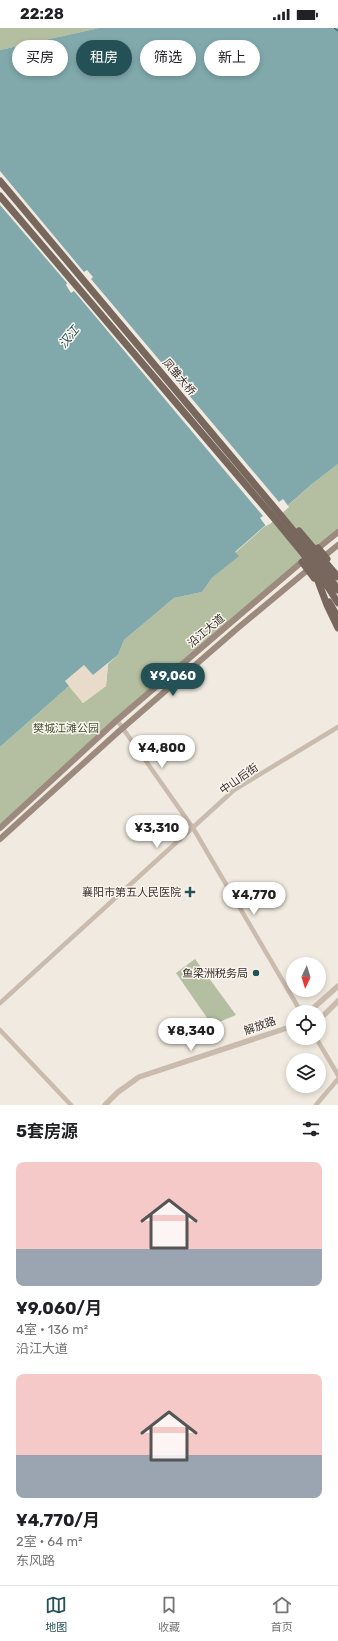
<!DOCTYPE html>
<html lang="zh">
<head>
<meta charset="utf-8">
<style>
	:root { --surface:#fff; --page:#f2f2f2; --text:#202124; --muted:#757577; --line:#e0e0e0; --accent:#245156 }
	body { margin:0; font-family:Rubik,"Noto Sans SC",sans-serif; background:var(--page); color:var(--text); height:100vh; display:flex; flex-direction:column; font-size:15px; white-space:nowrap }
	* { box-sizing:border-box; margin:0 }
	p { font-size:13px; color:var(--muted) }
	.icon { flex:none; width:22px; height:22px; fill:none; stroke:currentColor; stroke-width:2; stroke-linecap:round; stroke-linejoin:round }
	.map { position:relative; height:1077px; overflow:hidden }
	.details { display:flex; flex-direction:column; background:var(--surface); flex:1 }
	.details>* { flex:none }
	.banner { position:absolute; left:12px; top:12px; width:314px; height:36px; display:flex; gap:8px }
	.needle { width:26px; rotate:184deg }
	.controls { position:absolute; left:286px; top:929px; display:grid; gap:8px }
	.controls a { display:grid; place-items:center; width:40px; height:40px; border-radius:50%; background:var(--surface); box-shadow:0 2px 6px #0003; font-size:20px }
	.price { position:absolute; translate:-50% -34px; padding:0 9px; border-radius:14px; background:#fff; color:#222; font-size:13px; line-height:26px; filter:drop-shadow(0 1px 2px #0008) }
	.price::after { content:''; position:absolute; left:50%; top:24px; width:12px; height:9px; margin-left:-6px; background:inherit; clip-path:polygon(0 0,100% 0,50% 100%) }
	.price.active { background:var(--accent); color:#fff }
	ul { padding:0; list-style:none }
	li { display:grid; align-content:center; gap:8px; height:212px; padding:0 16px }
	li span { display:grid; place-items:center; height:124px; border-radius:8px; color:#555 }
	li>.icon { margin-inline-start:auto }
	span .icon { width:72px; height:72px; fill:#fffc; stroke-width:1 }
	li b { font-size:17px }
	h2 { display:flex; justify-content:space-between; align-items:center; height:48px; padding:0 16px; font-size:17px }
	.tag { padding:0 14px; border-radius:18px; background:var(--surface); box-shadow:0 2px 6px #0003; font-size:14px; line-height:36px }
	.tag.active { background:var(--accent); color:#fff }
	.status { display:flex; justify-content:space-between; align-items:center; height:28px; padding:0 20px; background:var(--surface); direction:ltr }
	.status svg { height:11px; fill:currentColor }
	.dock { display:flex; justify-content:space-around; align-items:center; height:56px; border-top:1px solid var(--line); background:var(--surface); font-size:11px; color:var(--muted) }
	.dock a { display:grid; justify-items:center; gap:2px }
	.dock .active { color:var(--accent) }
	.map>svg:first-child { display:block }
	.green { fill:#b4bfa1 }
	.plaza { fill:#e8dbc9 }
	.water { fill:#81a9ac }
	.pier { fill:#f1eae0 }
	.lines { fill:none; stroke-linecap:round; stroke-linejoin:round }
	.ferry { stroke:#245156; stroke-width:1; stroke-dasharray:5 4; stroke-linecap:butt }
	.minor { stroke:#c9bbad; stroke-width:4.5 }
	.tertiary { stroke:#c9bbad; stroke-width:5.5 }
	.secondary { stroke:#9c8a7e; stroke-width:6 }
	.primary { stroke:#78675d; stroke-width:7 }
	.primary-bridge { stroke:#78675d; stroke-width:7 }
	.poi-dot { fill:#245156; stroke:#f9f4ed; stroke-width:1.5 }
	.labels { text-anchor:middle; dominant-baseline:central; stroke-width:3; stroke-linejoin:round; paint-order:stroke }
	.street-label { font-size:11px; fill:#382f2b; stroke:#f9f4ed }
	.park-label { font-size:11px; fill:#465431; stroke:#f9f4ed }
	.poi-label { font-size:11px; fill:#382f2b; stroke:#f9f4ed; text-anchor:end }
	.water-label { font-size:12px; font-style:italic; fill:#245156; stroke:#f9f4ed }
</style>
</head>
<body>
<div class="status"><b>22:28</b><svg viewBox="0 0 49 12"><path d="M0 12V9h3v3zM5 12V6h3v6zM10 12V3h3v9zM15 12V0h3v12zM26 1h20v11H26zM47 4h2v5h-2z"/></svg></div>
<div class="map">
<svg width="338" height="1077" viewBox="0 0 338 1077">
	<rect width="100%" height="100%" fill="#f1eae0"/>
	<path class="green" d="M0,0h99l-99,22z
		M338,436v70l-338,291v-78l69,-61 14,17 23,-17 2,-22 10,-9 6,-15 50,-42 28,-6 10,-14 26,-22 -3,-3 77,-69z
		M195,931l41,56 -24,10 -36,-52z"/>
	<path class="plaza" d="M108,636l-2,22 -23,17 -18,-22 19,-16 9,10z"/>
	<path class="water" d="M99,0h239v436l-26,20 -77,68 4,4 -27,22 -10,14 -28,6 -50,42 -6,15 -25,20 -9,-10 -19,16 4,5 -69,61v-697z"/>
	<path class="pier" d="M0,143l84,101 3,-2 6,7 -2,2 188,223 4,-3 6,8 -19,17 -4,2 -6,-8 3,-2 -189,-225 -3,2 -5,-8 1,-2 -67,-78z"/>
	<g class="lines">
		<path class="ferry" d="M334,0l4,3"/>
		<path class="minor" d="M117,692l76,108 108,184
			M0,975l234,-213 104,-63
			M0,1002l71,75
			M316,1010l22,37
			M316,1077l22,-26"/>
		<path class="tertiary" d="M309,984l29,-26
			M319,992l19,-19
			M105,1077l13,-13 21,-15 154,-51"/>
		<path class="secondary" d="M316,522l22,-18
			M322,530l16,-13
			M0,800l117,-108 187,-160
			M0,811l117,-106 122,-106 71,-59"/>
		<path class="primary" d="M318,520l9,11
			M302,534l12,16
			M329,574l9,16"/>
		<path class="primary-bridge" d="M0,153l278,331 46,56 14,22
			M0,168l273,321 46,56 19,30
			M299,503l39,46
			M313,544l5,9 9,24 11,23"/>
	</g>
	<g class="poi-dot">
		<path d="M188 858h4v4h4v4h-4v4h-4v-4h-4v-4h4z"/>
		<circle cx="256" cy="945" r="4"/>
	</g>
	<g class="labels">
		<g class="street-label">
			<text transform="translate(179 349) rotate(50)">凤雏大桥</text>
			<text transform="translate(206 603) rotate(-40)">沿江大道</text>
			<text transform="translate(239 751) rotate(-35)">中山后街</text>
			<text transform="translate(260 998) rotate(-19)">解放路</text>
		</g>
		<g class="park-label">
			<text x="66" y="700">樊城江滩公园</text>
		</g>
		<g class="poi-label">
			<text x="181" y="864">襄阳市第五人民医院</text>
			<text x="248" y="945">鱼梁洲税务局</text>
		</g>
		<g class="water-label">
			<text transform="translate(69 309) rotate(-51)">汉江</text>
		</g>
	</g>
</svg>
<div class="controls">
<a><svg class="needle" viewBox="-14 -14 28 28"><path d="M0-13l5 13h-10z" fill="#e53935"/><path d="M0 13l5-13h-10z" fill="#757577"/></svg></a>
<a><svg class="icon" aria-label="locate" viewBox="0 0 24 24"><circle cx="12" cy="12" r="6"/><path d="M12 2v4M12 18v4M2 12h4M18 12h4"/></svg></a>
<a><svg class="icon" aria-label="layers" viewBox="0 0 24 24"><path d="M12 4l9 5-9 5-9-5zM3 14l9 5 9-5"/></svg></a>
</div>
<b class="price active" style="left:173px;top:669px">¥9,060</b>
<b class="price" style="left:162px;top:741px">¥4,800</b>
<b class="price" style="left:157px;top:821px">¥3,310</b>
<b class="price" style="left:254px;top:888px">¥4,770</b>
<b class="price" style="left:191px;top:1024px">¥8,340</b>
<div class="banner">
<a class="tag">买房</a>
<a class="tag active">租房</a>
<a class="tag">筛选</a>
<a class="tag">新上</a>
</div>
</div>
<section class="details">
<h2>5套房源<svg class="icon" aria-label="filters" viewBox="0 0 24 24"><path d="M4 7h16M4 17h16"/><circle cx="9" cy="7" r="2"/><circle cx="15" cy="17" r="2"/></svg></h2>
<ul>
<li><span style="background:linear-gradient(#f6c9c9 70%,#9aa5b1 0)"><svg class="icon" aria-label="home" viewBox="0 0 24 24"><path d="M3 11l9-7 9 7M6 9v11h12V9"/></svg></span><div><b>¥9,060/月</b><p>4室 · 136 m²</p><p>沿江大道</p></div></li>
<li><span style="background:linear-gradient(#f6c9c9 65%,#9aa5b1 0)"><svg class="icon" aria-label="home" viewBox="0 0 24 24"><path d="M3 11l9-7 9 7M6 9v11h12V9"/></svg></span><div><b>¥4,770/月</b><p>2室 · 64 m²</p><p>东风路</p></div></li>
</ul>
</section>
<nav class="dock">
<a class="active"><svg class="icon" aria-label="map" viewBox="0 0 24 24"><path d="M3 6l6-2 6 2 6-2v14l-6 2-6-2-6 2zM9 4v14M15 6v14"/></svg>地图</a>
<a><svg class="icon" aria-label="saved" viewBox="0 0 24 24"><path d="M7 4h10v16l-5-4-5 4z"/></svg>收藏</a>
<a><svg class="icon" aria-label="home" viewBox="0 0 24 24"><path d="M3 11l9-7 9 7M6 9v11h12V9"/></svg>首页</a>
</nav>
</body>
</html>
